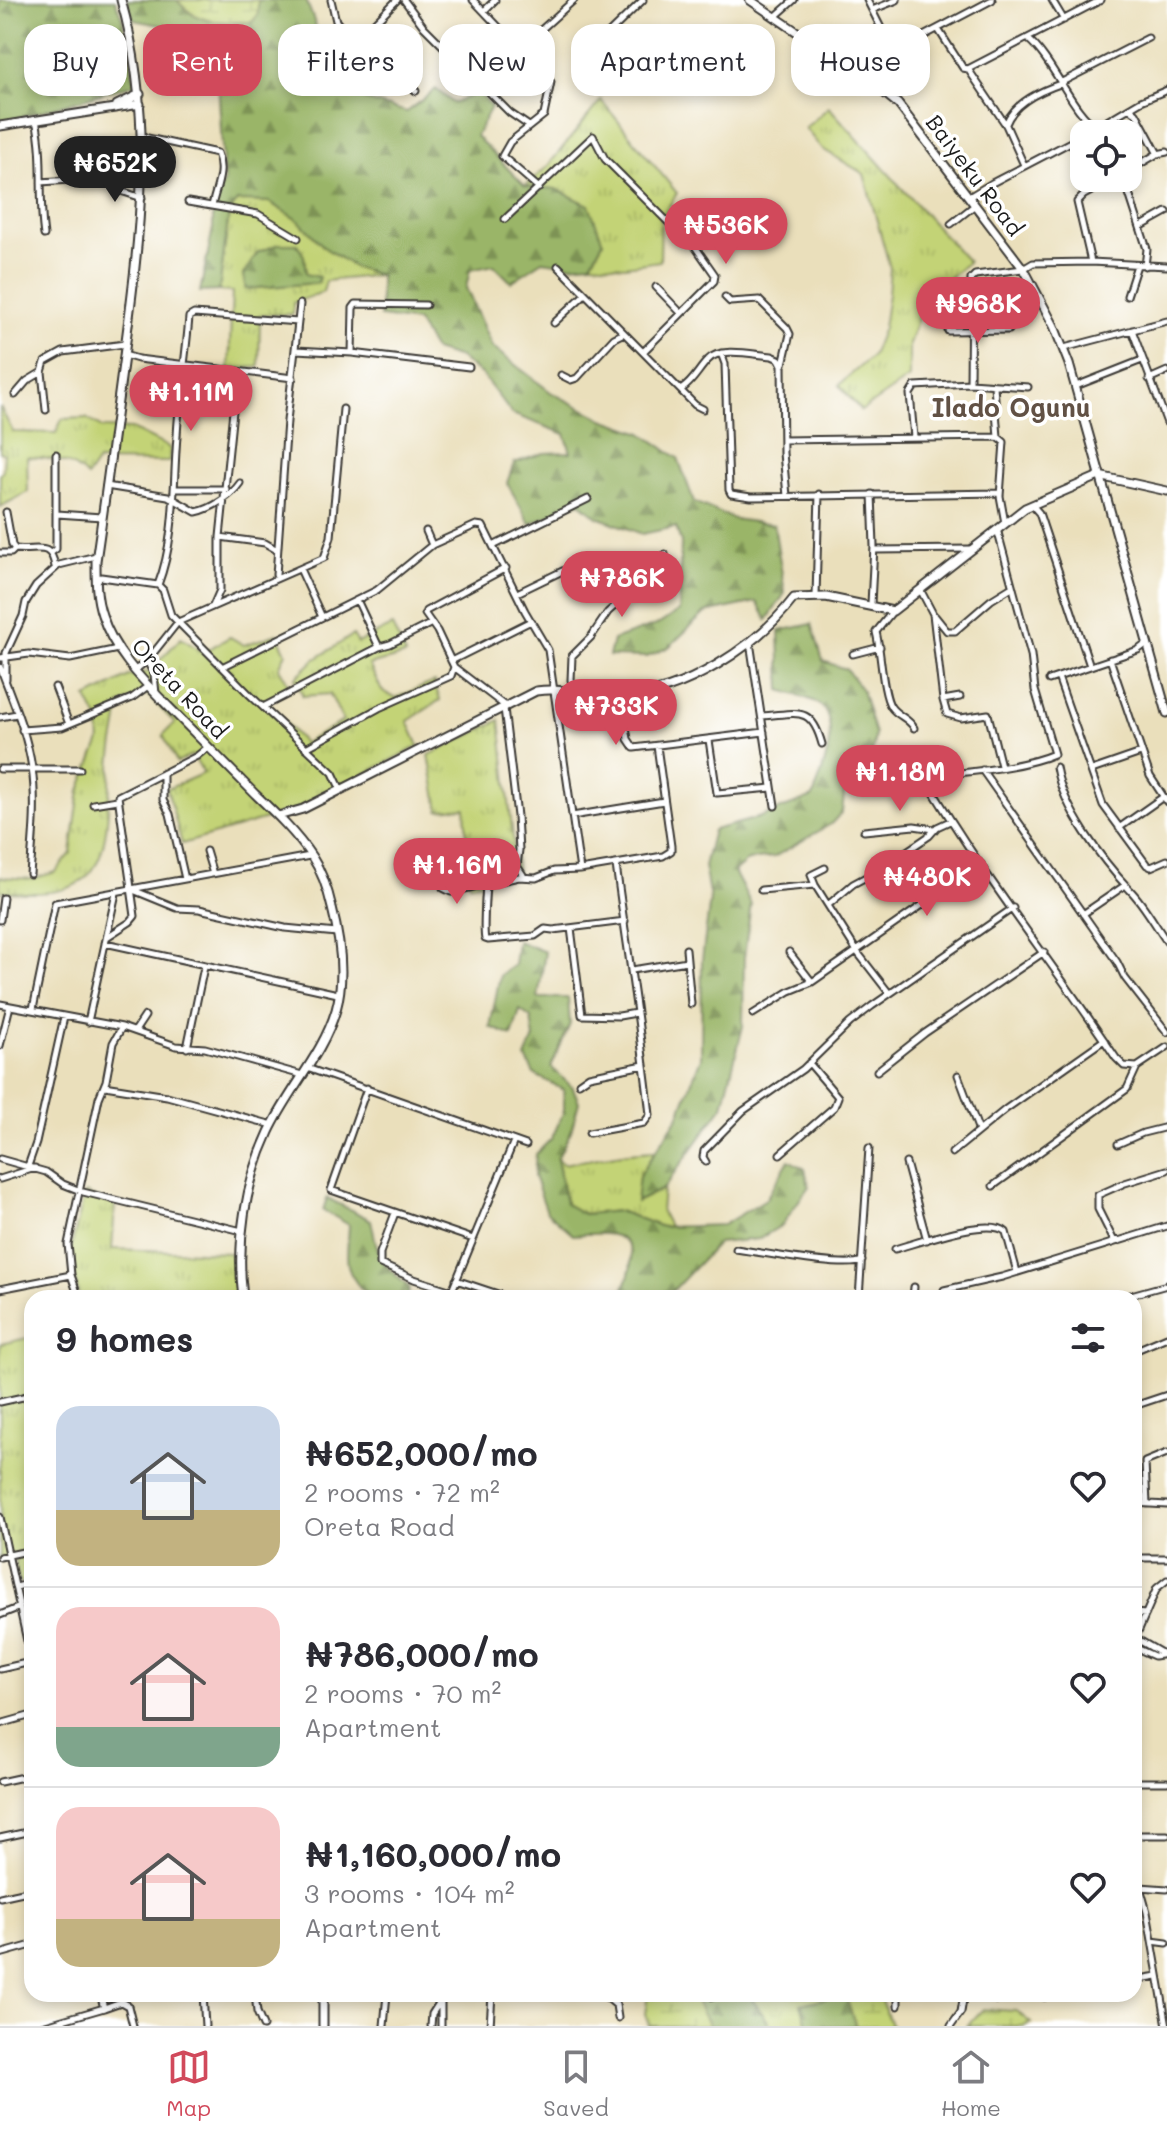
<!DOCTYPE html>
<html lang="en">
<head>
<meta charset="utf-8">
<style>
	:root { --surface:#fff; --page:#f2f2f3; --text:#2b2b33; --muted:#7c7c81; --line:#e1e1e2; --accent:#d1495b }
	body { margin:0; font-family:Mali,sans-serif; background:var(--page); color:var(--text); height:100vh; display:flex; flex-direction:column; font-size:30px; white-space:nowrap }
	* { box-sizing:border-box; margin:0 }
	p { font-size:26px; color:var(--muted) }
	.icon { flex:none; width:44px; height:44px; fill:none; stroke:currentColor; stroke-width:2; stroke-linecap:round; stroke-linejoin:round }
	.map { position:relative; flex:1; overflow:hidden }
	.details { position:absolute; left:24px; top:1290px; width:1118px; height:712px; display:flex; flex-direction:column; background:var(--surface); border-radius:24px; box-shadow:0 4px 12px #0003 }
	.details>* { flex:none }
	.top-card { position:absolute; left:24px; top:24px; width:1120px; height:72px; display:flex; gap:16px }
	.buttons { position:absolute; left:1070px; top:120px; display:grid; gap:16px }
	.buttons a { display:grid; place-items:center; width:72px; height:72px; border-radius:16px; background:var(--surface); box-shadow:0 4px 12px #0003; font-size:40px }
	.price { position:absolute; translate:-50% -68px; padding:0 18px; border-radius:28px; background:var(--accent); color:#fff; font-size:26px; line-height:52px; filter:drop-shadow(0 2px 4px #0008) }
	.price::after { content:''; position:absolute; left:50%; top:48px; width:24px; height:18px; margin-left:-12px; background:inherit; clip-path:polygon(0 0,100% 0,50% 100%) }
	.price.current { background:#222; color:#fff }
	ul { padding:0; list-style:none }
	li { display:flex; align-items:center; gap:24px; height:200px; padding:0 32px }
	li+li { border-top:2px solid var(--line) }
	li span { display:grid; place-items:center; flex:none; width:224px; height:160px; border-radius:24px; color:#555 }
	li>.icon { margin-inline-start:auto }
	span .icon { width:96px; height:96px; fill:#fffc; stroke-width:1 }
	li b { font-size:34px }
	h2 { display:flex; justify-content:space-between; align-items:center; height:96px; padding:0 32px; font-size:34px }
	.tag { padding:0 28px; border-radius:24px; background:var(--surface); box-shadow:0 4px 12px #0003; font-size:28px; line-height:72px }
	.tag.current { background:var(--accent); color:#fff }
	.menu { display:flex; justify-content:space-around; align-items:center; height:112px; border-top:2px solid var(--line); background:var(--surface); font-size:22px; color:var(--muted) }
	.menu a { display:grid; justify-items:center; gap:4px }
	.menu .current { color:var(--accent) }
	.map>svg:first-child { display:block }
	.grass { fill:url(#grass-tufts); stroke:#707849; stroke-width:2; fill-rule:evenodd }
	.forest { fill:url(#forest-firs); stroke:#5b6842; stroke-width:2 }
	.wetland { fill:url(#wetland-marsh); stroke:#707849; stroke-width:2 }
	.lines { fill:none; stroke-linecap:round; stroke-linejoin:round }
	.street-casing { stroke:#3b3934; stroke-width:9 }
	.secondary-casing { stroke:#3b3934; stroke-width:11 }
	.street { stroke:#fff; stroke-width:5 }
	.secondary { stroke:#fff; stroke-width:7 }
	.labels { text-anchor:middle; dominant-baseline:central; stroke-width:7; stroke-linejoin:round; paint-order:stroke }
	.street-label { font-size:22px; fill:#1c1c1c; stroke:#fff }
	.quarter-label { font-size:26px; font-weight:bold; fill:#615145; stroke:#fff }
</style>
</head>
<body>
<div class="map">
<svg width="1167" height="2026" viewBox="0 0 1167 2026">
	<defs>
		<pattern id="grass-tufts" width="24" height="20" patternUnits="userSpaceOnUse" patternTransform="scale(2)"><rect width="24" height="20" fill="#c3d376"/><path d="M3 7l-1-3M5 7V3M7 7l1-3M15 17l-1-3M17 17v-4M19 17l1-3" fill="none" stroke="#a7b566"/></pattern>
		<pattern id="forest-firs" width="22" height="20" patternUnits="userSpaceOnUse" patternTransform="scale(2)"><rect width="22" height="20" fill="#9ab567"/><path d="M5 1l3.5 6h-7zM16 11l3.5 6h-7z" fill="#7d9254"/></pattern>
		<pattern id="wetland-marsh" width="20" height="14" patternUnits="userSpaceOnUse" patternTransform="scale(2)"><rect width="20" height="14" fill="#c3d376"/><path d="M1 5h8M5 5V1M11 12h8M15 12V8" fill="none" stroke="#a7b566"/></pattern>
	</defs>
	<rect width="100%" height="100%" fill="#fff"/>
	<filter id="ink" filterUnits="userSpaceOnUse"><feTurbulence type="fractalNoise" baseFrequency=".0125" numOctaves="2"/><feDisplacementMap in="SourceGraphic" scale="16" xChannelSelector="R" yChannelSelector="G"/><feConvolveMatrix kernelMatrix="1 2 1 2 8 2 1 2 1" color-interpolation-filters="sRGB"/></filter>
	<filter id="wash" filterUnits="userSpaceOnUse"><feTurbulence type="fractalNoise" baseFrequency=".006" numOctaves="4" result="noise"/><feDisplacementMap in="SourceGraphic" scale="32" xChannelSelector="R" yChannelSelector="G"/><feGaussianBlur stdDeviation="1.8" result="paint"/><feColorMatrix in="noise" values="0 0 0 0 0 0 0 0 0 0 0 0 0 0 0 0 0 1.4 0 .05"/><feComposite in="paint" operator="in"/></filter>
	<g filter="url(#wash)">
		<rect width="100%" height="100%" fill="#eadfbb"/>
		<path class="grass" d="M601,100l76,93 -16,27 -1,41 -35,5 -34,-3 12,-21 -78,-56 22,-19z
			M829,107l139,155 -43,36 -16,46v34l-48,33 -22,-26 33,-29 11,-28 5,-34 2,-26 -26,-94 -43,-26 -16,-20z
			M238,200l31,2 30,19 26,27 31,20 24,7 -54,6 -3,11 -30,11v11l-33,1 -1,52 -30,2 3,-77 -13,-1 10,-78zM258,252l46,4 2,18 12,8 -72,7 -3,-14z
			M0,407l13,25 43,1 6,-14 24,-1 16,10 30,1 38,19 -1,14 -71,-1 -11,16c-17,-18 -35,-18 -60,-20l1,35 -28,15v-33l3,-4 1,-16 -4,-2z
			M392,626l14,29 -37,10 13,26 13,7 39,-16 6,18 -32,21 11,25 -126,65 -111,33 -15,-55 37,-16 -12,-18 -15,8 -14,-28 12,-12 -29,-30 -26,12c-2,21 -8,41 -9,62 -6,89 -1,137 -111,124v-14l32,2 24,-7 15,-19 9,-63 20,-49 -2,-22 -11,-21 42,-22 20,-5 32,-33 22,14 27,-15 14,8 33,-11 9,19 -7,14 12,22 -26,12 39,42 39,-22 -13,-27 -27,2 -8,-18 19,-18 39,-25 5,8z
			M500,720l17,155 -47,9 -5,-76 -26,2 -10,-55z
			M655,1151l-16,25 -2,25 26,-12 -2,22 8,15 -7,1 -43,-16 -35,3 -18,-10 -9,-45 6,5 65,-11z
			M85,1193l30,12 -3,44 118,4 9,45h-160l-9,-47z
			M32,1337v242l-13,4 -5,-28 -14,3v-214z
			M748,1994h96l-42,10 7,21 -2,1h-36z"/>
		<path class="forest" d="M0,0h115l7,18 13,66 -135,39z
			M127,0h179l20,52 39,48 42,12 29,-23 17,14 26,-10 12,14 -15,29 49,50 31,3 33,16 14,37 -12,21 -21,2 -27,-4 -32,21 -17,-17 -24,5 -4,18 26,59 60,46 51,26 39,14 36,25 16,44 40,17 40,6 11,68 -18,27 -10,-18 -52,11 -36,34 -22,10 -38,-1 4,-16 46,-16 20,-13 2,-68 -5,-16 -34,7 -44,-17 -19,-15 -49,22 -23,-41 7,-20 30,-10 27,-1 -6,-18 -53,-20 -31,-40 -21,-16 -26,-8 -17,-28 -37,-5v-42l-24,-7 -31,-20 -26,-27 -30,-19 -32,-1 -8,12 -10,78 -19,1 13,-64v-25l11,-21 -8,-137 -45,-10 -1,-8 -36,-7z
			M279,244h18l7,12 2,18 13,3 -1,6 -72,6 -3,-14 15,-23z
			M812,624l11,37 23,8 16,21 13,44 -5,37 -23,3 -5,38 -11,12 -57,33 -26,3 -14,12 17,32 -7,53 -1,69 -20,80 -60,83 -27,13 3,-26 39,-59 23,-59 1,-98 8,-61 -6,-33 9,-36 45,-12 55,-21c8,-22 31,-78 4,-94 -10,-6 -25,-9 -36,-13l-2,-59z
			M517,941l28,11 -7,46h30l2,26 -19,43 22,21 6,14 -8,29 -14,28 9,45 18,10 35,-3 43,16 61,-2 43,-26 23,-39 16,9 4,17 -27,39 -23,14 -41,4 -52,55h-47c13,-23 24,-61 -14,-64 -11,-1 -22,0 -32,1l-26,-23 -13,-36 2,-22 16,-16 12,-27v-21l-30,-16 -8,-16 8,-20 -3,-20 -11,-8 -8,26 -22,-9 10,-52 14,-10z
			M327,1198l44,22c8,39 8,42 39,68l-3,10h-37c-29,-29 -23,-35 -21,-73l-26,-15z
			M723,1994h25l23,32h-62l-13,-24z
			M845,1994l11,32h-49l1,-1 -7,-21z"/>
		<path class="wetland" d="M177,0h81v15l-6,7c-31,0 -54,4 -75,-22z
			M648,1994h44l17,32h-60l-4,-12z
			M845,1994h33l14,32h-36z
			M983,2009l33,2 15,12 -7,3h-57z"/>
	</g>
	<g filter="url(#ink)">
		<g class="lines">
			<defs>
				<path id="street" d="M331,0l5,21 15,18 20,-13 26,-26
					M404,0l20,27 86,86 19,13
					M473,0l78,82 -7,33 -34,27 -8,14 37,32
					M867,0l26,52
					M1052,0l12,20
					M872,10l25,-10
					M484,11l11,-11
					M775,17l19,-17
					M938,29l25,39 5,1 133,-69
					M358,35l12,16 46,40
					M1028,39c25,20 46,77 69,88
					M521,48l53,-48
					M579,62l64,-62
					M968,69l38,56 18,40
					M865,78l28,-26 99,-52
					M1062,82l86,-44
					M1131,109l5,4 22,41
					M36,120c9,39 2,77 8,115
					M1006,124c8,-22 36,-34 57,-41
					M1085,134l56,-33 26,-11
					M143,137l74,16c8,19 -1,34 -5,53
					M1128,171l29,-17 10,-2
					M111,178l7,12 24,8
					M1124,178l23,71 -2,17
					M41,182l101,-7
					M969,197l23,-14 92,-48
					M188,202l70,12 40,24
					M505,219l88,-83 12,23 72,72 10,4 28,40 -1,6 -71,71
					M951,224l24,-19
					M1140,227l27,-15
					M1091,262l-14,-60 7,-7 32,-17
					M558,266l137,139 8,4
					M656,287l25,26
					M1127,296l10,-31
					M725,297l5,5 29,-2 28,28 3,6 -7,30
					M554,323l31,-29
					M1132,330l35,93
					M948,331l61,-1
					M1064,348l103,-27
					M296,350l56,3 117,14
					M352,353l1,-45 3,-4 70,1
					M721,353l4,11 4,126 2,4 20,3 249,-4
					M124,355l14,4 155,19
					M561,375l10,5 6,-2 37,-40 10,-5
					M1149,379l18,-8
					M970,383l1,-104 4,-4 48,-6 10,-6 58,-1 76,4
					M994,386l4,51
					M1076,386l66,-26
					M682,389c12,-8 16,-19 26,-29 12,-14 47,-5 64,-4l7,3 3,6 1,88 4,43
					M15,395l12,-14 15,-9
					M46,410l-4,-38 3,-10 18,-10 62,-8
					M914,437l-4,-43 5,-8 55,-3 58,4
					M783,440l215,-3 6,5 -4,54 5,27
					M106,486l62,10 28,16c16,-3 35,-16 44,-29
					M174,489h52
					M1032,505l7,8 51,153
					M6,512l6,33 3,4
					M57,514l45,3
					M426,531l6,14
					M220,537l45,6 12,7
					M493,546l95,-47
					M874,550l98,-1
					M52,552l4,-3v-95
					M0,553h11l4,-4c21,3 36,-9 40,18
					M300,569l22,48
					M276,575l11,-154 13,-117
					M96,581l5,-4 57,8 5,5 8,25 79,80 83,78 8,17
					M644,581l33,1
					M158,585c18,-47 15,-100 19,-149 2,-40 9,-79 12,-119l5,-3 104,8
					M921,591l12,23 10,86 17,-3
					M517,593l66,-32
					M816,596l3,-102
					M357,600l22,47 11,-3 40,-20
					M871,604l3,-58 -2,-52
					M213,606l7,-16v-53l17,-165
					M892,612l-16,20c5,18 6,62 15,75 6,9 18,11 23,21
					M935,616l12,15h8l36,-31 21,-13
					M750,642l25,164
					M853,654l27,-7
					M0,658l29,-4 41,5 48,-10
					M1110,659l40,117 17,26
					M147,661l7,13 2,20
					M451,661l80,-40
					M0,667c12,32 27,66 32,101 5,35 1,71 -2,106
					M222,667l155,-77 55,-45 44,-20 7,1 42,85 23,39 32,220
					M135,670l12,-9 31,-39 146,-64 7,-21 12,-128
					M1058,677l45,128 44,60 4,2 16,-7
					M6,679v-26l17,-37 3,-14 10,-16 23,-21 37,-9
					M1049,680l89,-30 8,-6
					M55,687l14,37
					M575,691l-4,-11 1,-24 19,-19 17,-25 35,-31 22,-27
					M621,696l7,43 6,9 130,-16
					M943,700l4,14 14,4 27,-4 13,52
					M505,706l-51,-39 -17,-36 -12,-17 1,-3 80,-43
					M263,707l116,-60
					M504,708l13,108 2,34 -2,16 6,9
					M762,716c34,-2 49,-12 60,28
					M0,717l17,-3
					M22,730l40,-3 70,-29 16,-12
					M709,740l8,53 55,-5
					M306,748l73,-40 72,-32 3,-9
					M1056,767c7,42 46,93 74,123 14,14 25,35 37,52
					M0,769h80
					M982,770l135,192 8,16 42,54
					M1092,770l49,-17
					M163,773v27l7,14 15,65
					M924,776c57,98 129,187 192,282l8,8 13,1
					M881,777c45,0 134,-6 173,-23l-19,-64 -4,-35 -34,-126
					M93,804l24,-4
					M572,816l92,-15
					M1119,828l44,-31
					M864,831l50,-5 20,3
					M206,851l7,23
					M435,855l8,33 8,4 68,-15 17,1 18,-7 26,-1 83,-14 8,-5v-5l-14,-100
					M825,868l-14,7 4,10 43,68 31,40
					M486,886c-1,11 -3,46 -1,53l3,1 47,-4 10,-7 8,1 72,-9
					M133,890l44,18 22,1 86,19 52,5
					M761,890l54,-5
					M828,905l25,-21 26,-14 50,-34 8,-9 13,-6
					M1083,914l41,-28
					M0,920l3,-22
					M571,928l11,87 37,1 17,-3
					M107,937l23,-15 5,-6 -17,-120 79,-40 11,-9
					M105,943l233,51
					M686,949l5,55
					M789,952l23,30
					M632,970l55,-9
					M0,1004l122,23 54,19 29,2 97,27
					M33,1009l22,-106 255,-47
					M753,1014l37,-23 22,-9 169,-118
					M88,1022l28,-129
					M135,1031l10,-15
					M0,1046l10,-40
					M187,1048l17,-81
					M307,1068l219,77
					M877,1071l48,-38 119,-81
					M958,1075l21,56
					M579,1083l10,-7 55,-11
					M105,1086l62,10 106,29
					M367,1088l-36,102 142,49
					M589,1133l55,-10 6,-8c-9,-84 -23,-167 -34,-250
					M1118,1144l25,-11 24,-6
					M952,1153l54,-44 98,-69
					M780,1154l54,-47 4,-10 -29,-34
					M0,1159l46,13 17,12 20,8 159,39
					M706,1162l-3,-5 1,-6 39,-40 60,-42 47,-46 22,-17 141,-98
					M906,1163l21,77
					M28,1166l8,-23 28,-126
					M0,1179l35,-11
					M993,1186l134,-97 10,-22 30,-20
					M395,1213l-15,40v11l34,15 38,12
					M1118,1241l-5,-2 -15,-30v-14l27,-12 42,-13
					M736,1249c23,3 110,20 126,12
					M895,1249c22,-6 95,-33 111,-17l11,40
					M456,1280l54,18
					M0,1289l71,-14
					M944,1290l58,-13 165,-51
					M688,1296l21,2
					M79,1298l-8,-23 -3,-31 31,-146 7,-17 7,-38 9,-16
					M449,1298l65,-157
					M859,1298l10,-150
					M913,1298l1,-11
					M1120,1298l47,-13
					M1134,1351l33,-14
					M0,1402l32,-7
					M1134,1406l33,-11
					M1134,1503l33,2
					M1147,1504l-2,-42 22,-9
					M0,1517l32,147
					M0,1557l32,-7
					M1134,1558h33
					M16,1587l16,-4
					M1134,1613l12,1
					M0,1615l20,-8
					M1137,1639l26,15
					M1134,1641l23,-53 10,-8
					M1134,1647l20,9 13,-2
					M0,1669l31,-7
					M0,1724l32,-9
					M0,1782l32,-7
					M1134,1782h33
					M1134,1835h33
					M0,1838l32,-7
					M1134,1866l13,46 20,114
					M1140,1887l27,2
					M0,1897l32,-7
					M1152,1941l15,2
					M0,1954l32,-9
					M1134,1980l23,-4
					M100,1994l4,14 17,-6 7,4 5,20
					M203,1994l2,32
					M255,1994l2,18 6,14
					M441,1994v32
					M603,1994l13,11 2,13
					M996,1994v6
					M713,1997l6,-3
					M1044,1997l14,-3
					M898,2006v-12
					M42,2026l62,-18
					M384,2026l3,-32
					M431,2026l1,-12 7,-11
					M490,2026l2,-32
					M951,2026l10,-14 3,-18"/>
				<path id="secondary" d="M121,0c34,119 19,236 3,356 -9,68 -18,137 -28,205 0,19 0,37 6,54 11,35 38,63 63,88 30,30 60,61 90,91 20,19 42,40 57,63 10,15 16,33 20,51 8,31 13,70 4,102 -13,44 -48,81 -67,122 -24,52 -33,110 -26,166
					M750,0l121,82 27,22 127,167 29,55 15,38 98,349
					M117,105l23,-11
					M0,126l140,-22
					M278,816l25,-7 233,-118c29,-4 57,6 86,5 62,-1 136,-51 172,-98l32,-1 67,14 132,-103 74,-32 68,15
					M323,2026v-32"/>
			</defs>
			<use href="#street" class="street-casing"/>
			<use href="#secondary" class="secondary-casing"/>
			<use href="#street" class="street"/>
			<use href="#secondary" class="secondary"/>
		</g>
	</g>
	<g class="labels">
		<g class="street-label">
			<text transform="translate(975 175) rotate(53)">Baiyeku Road</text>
			<text transform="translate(180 688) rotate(47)">Oreta Road</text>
		</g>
		<g class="quarter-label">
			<text x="1011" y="407">Ilado Ogunu</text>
		</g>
	</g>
</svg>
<div class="buttons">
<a><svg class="icon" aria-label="locate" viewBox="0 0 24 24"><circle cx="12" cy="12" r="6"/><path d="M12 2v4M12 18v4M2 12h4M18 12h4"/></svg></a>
</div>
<b class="price current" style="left:115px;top:204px">₦652K</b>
<b class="price" style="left:726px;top:266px">₦536K</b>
<b class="price" style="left:978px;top:345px">₦968K</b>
<b class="price" style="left:191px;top:433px">₦1.11M</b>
<b class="price" style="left:622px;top:619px">₦786K</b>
<b class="price" style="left:616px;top:747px">₦733K</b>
<b class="price" style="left:900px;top:813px">₦1.18M</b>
<b class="price" style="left:457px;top:906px">₦1.16M</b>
<b class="price" style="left:927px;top:918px">₦480K</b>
<div class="top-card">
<a class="tag">Buy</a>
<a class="tag current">Rent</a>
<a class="tag">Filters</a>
<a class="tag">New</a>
<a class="tag">Apartment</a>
<a class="tag">House</a>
</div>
<section class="details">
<h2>9 homes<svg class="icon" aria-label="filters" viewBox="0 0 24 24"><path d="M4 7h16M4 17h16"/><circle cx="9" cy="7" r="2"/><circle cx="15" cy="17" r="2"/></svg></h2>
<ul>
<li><span style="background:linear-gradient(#c9d6e8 65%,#c2b280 0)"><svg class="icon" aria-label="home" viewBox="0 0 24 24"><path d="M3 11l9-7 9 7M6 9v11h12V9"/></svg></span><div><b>₦652,000/mo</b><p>2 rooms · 72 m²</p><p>Oreta Road</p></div><svg class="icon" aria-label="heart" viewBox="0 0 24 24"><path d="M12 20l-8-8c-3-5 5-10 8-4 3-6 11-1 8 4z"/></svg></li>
<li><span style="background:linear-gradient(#f6c9c9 75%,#7fa58c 0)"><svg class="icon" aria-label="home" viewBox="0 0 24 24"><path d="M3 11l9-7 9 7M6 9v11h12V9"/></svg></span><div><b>₦786,000/mo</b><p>2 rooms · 70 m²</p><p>Apartment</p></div><svg class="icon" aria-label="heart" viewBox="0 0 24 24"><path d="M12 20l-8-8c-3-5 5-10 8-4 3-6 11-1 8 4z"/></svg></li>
<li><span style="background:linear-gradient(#f6c9c9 70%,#c2b280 0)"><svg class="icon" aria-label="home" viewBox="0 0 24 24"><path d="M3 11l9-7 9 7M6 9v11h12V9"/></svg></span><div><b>₦1,160,000/mo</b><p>3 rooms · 104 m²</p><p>Apartment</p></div><svg class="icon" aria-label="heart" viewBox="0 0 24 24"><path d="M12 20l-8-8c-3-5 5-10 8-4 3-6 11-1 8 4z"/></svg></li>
</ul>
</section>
</div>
<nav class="menu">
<a class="current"><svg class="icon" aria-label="map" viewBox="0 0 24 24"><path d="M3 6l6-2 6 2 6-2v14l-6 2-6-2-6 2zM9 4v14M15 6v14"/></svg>Map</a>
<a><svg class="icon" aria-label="saved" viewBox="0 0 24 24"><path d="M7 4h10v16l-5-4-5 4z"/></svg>Saved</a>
<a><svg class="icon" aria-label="home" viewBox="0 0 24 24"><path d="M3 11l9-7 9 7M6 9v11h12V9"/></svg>Home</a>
</nav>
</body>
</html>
